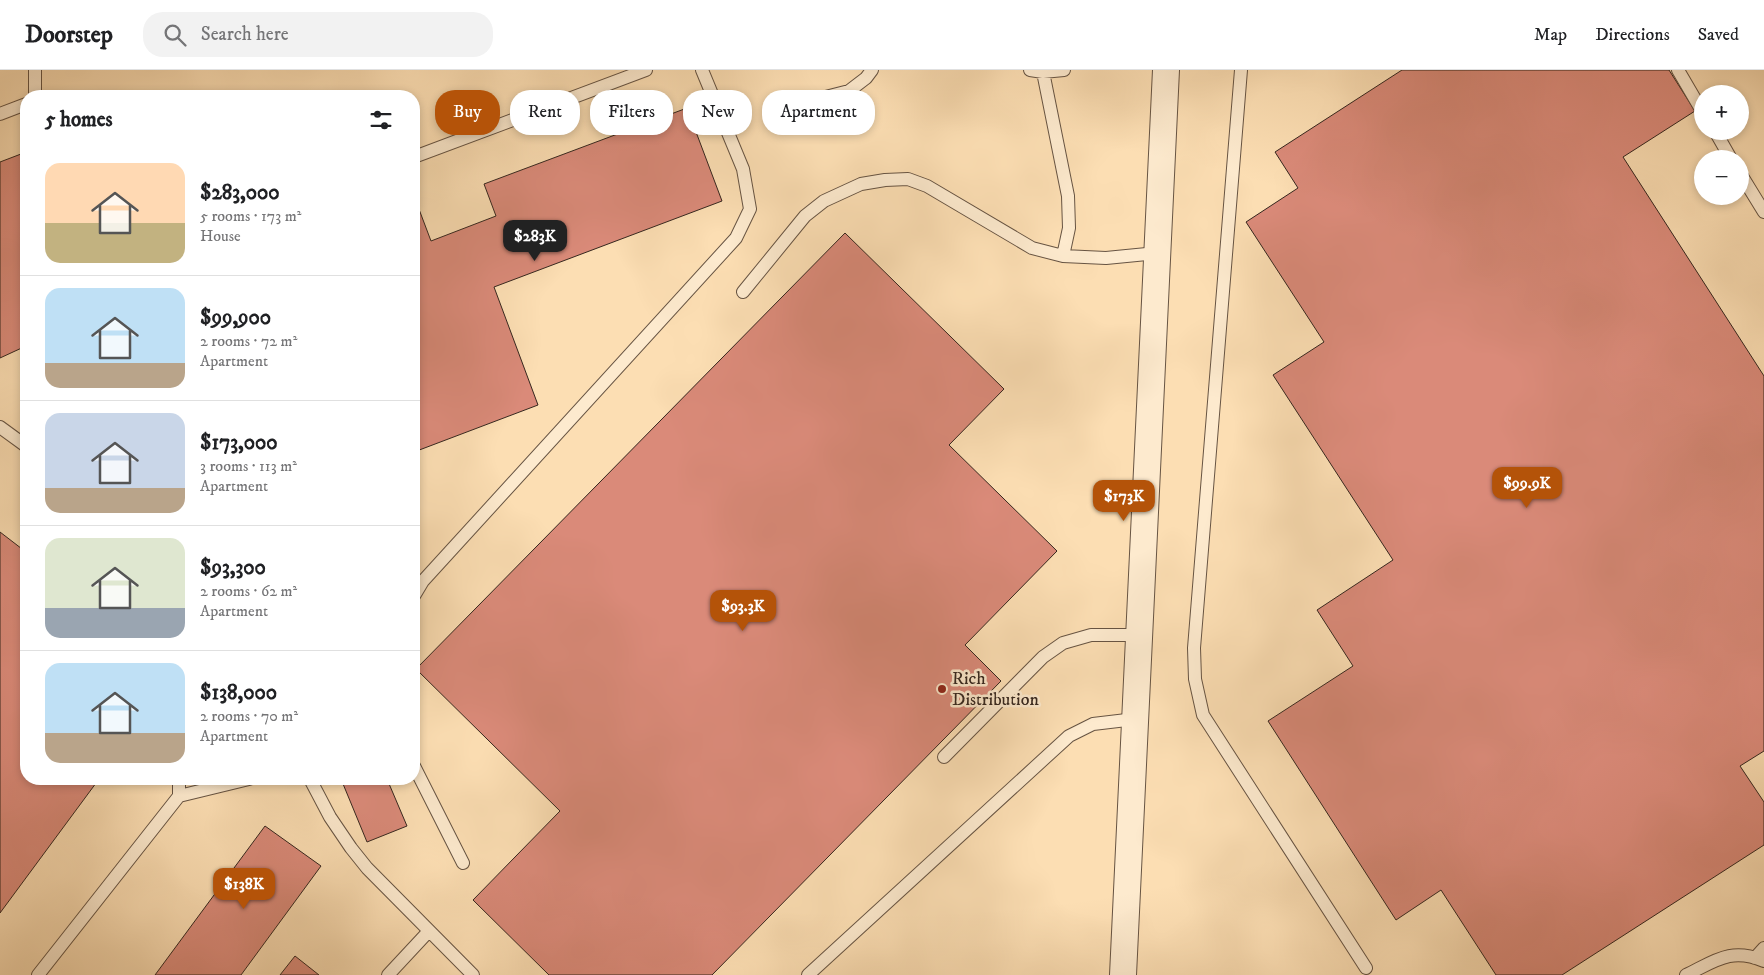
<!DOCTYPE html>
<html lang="en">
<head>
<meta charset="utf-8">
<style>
	:root { --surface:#fff; --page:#f2f2f2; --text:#202124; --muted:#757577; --line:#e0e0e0; --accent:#b45309 }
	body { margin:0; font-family:"IM FELL DW Pica",serif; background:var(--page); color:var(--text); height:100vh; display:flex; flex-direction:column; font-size:19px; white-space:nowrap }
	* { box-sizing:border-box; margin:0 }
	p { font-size:16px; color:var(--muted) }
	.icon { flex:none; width:28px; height:28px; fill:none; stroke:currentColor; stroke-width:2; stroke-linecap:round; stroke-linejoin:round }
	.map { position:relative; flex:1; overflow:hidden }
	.drawer { position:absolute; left:20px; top:20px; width:400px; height:695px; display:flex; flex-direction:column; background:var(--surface); border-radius:20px; box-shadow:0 2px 8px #0003 }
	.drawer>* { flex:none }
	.hud { position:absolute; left:435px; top:20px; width:475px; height:45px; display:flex; gap:10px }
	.tools { position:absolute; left:1694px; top:15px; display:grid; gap:10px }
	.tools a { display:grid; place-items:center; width:55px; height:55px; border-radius:50%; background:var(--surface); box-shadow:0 2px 8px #0003; font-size:25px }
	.price { position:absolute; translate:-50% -42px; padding:0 11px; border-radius:10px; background:var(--accent); color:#fff; font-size:16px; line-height:32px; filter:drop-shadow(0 1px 2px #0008) }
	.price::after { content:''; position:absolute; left:50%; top:30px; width:15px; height:11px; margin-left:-8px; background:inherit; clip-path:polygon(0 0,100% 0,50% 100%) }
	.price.selected { background:#222; color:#fff }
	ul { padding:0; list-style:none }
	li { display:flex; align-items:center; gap:15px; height:125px; padding:0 25px }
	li+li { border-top:1px solid var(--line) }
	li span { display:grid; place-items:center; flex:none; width:140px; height:100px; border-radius:15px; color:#555 }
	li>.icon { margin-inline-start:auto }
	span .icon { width:60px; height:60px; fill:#fffc; stroke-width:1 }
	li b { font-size:21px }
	h2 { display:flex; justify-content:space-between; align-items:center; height:60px; padding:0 25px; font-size:21px }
	.chip { padding:0 18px; border-radius:20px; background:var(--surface); box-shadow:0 2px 8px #0003; font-size:18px; line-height:45px }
	.chip.selected { background:var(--accent); color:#fff }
	header { display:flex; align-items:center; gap:30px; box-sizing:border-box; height:70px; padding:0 25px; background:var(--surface); border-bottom:1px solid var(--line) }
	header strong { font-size:24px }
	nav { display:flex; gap:28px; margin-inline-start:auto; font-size:18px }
	.search { width:350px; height:45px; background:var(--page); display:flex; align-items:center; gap:12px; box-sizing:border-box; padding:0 18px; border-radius:20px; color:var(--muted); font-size:19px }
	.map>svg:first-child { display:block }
	.building { fill:#da8a79; stroke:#35261e }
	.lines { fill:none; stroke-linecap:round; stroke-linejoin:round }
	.service-casing { stroke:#675443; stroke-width:14 }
	.minor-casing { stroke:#675443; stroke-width:28 }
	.service { stroke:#fdeace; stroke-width:12 }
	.minor { stroke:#fdeace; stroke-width:26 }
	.poi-dot { fill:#8f2418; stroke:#fdeace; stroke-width:2 }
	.labels { text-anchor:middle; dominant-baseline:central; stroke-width:5; stroke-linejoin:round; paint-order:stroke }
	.poi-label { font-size:18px; fill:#35261e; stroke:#fdeace; text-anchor:start }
</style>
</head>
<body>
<header>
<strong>Doorstep</strong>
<div class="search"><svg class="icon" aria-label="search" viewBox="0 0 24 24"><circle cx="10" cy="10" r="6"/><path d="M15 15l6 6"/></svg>Search here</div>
<nav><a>Map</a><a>Directions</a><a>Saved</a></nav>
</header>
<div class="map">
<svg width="1764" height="905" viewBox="0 0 1764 905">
	<rect width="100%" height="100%" fill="#fcdeb3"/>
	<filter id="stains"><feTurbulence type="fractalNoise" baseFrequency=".004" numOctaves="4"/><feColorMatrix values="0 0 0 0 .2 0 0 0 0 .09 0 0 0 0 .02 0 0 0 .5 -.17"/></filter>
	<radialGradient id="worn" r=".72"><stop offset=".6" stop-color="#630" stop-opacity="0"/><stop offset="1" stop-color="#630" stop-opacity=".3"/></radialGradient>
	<path class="building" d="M1402,0h267l26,41 -72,46 141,219v375l-24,15 24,36v43l-202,130h-66l-55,-85 -45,30 -128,-199 85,-55 -36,-56 76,-50 -120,-185 51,-33 -78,-120 52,-34 -23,-36z
		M687,38l35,93 -228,86 44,118 -124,47v-256l17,45 65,-25 -12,-32z
		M21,84l5,13v179l-26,12v-196z
		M845,163l159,156 -55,56 108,106 -92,94 36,36 -289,294h-163l-76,-75 87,-89 -144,-142z
		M0,462l26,20v227h73l-99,134z
		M341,709h46l20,47 -40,16z
		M265,756l56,40 -80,109h-86z
		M295,886l24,19h-39z"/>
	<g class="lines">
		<defs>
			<path id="service" d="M35,0v26
				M1030,0l13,2 21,-2
				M1241,0l-47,578 1,31 8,36 163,253
				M1678,0l24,41
				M1043,2l25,124 1,32 -6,28
				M798,34l51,-13 17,-13 6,-8
				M0,44l26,-10
				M1715,61l16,28
				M414,87l232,-87
				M1740,103l24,39
				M743,222l62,-76 19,-15 37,-17 24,-4 23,-1 19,7 105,62 31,8 43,2 51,-5
				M0,357l26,19
				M414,526l9,-15 313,-343 14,-29 -7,-40 -41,-99
				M944,687l99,-100 20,-14 28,-8h48
				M414,696l49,97
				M310,709l20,38 21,31 16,20 106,107
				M179,726l70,-17
				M1755,888l9,-10
				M38,905l141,-179v-17
				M388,905l41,-44
				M808,905l261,-239 24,-12 42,-5
				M1686,905c29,-14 45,-28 78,-14"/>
			<path id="minor" d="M1123,905l43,-905"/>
		</defs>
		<use href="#service" class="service-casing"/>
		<use href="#minor" class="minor-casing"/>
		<use href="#service" class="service"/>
		<use href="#minor" class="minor"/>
	</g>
	<circle class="poi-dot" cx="942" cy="619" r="5"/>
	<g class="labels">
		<g class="poi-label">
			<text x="952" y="609">Rich<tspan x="952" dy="21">Distribution</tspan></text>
		</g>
	</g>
	<rect width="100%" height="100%" filter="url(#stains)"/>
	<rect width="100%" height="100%" fill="url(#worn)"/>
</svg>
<div class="tools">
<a>+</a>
<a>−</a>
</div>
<b class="price selected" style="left:535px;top:192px">$283K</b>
<b class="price" style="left:1527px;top:439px">$99.9K</b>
<b class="price" style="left:1124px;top:452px">$173K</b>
<b class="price" style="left:743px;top:562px">$93.3K</b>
<b class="price" style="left:244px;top:840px">$138K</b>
<div class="hud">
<a class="chip selected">Buy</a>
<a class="chip">Rent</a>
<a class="chip">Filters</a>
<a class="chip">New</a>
<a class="chip">Apartment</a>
</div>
<section class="drawer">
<h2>5 homes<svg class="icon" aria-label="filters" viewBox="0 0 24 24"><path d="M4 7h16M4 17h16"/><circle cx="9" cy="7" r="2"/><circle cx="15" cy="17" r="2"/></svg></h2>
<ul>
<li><span style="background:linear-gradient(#ffd9b3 60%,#c2b280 0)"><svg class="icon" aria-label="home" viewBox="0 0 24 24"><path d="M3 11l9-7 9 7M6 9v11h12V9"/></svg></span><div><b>$283,000</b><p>5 rooms · 173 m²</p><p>House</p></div></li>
<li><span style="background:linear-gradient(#bfe0f5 75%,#b9a48a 0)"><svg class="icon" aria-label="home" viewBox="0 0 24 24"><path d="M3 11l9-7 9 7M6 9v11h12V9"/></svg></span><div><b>$99,900</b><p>2 rooms · 72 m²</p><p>Apartment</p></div></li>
<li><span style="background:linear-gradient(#c9d6e8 75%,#b9a48a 0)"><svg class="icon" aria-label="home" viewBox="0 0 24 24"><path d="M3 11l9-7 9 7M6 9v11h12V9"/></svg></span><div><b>$173,000</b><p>3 rooms · 113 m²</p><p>Apartment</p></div></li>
<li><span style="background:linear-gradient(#dfe7d0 70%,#9aa5b1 0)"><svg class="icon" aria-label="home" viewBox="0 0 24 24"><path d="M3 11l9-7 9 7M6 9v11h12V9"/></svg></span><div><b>$93,300</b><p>2 rooms · 62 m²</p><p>Apartment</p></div></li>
<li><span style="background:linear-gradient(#bfe0f5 70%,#b9a48a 0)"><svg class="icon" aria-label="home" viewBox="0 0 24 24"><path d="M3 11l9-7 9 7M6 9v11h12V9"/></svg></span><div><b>$138,000</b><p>2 rooms · 70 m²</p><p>Apartment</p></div></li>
</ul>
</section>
</div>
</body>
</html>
